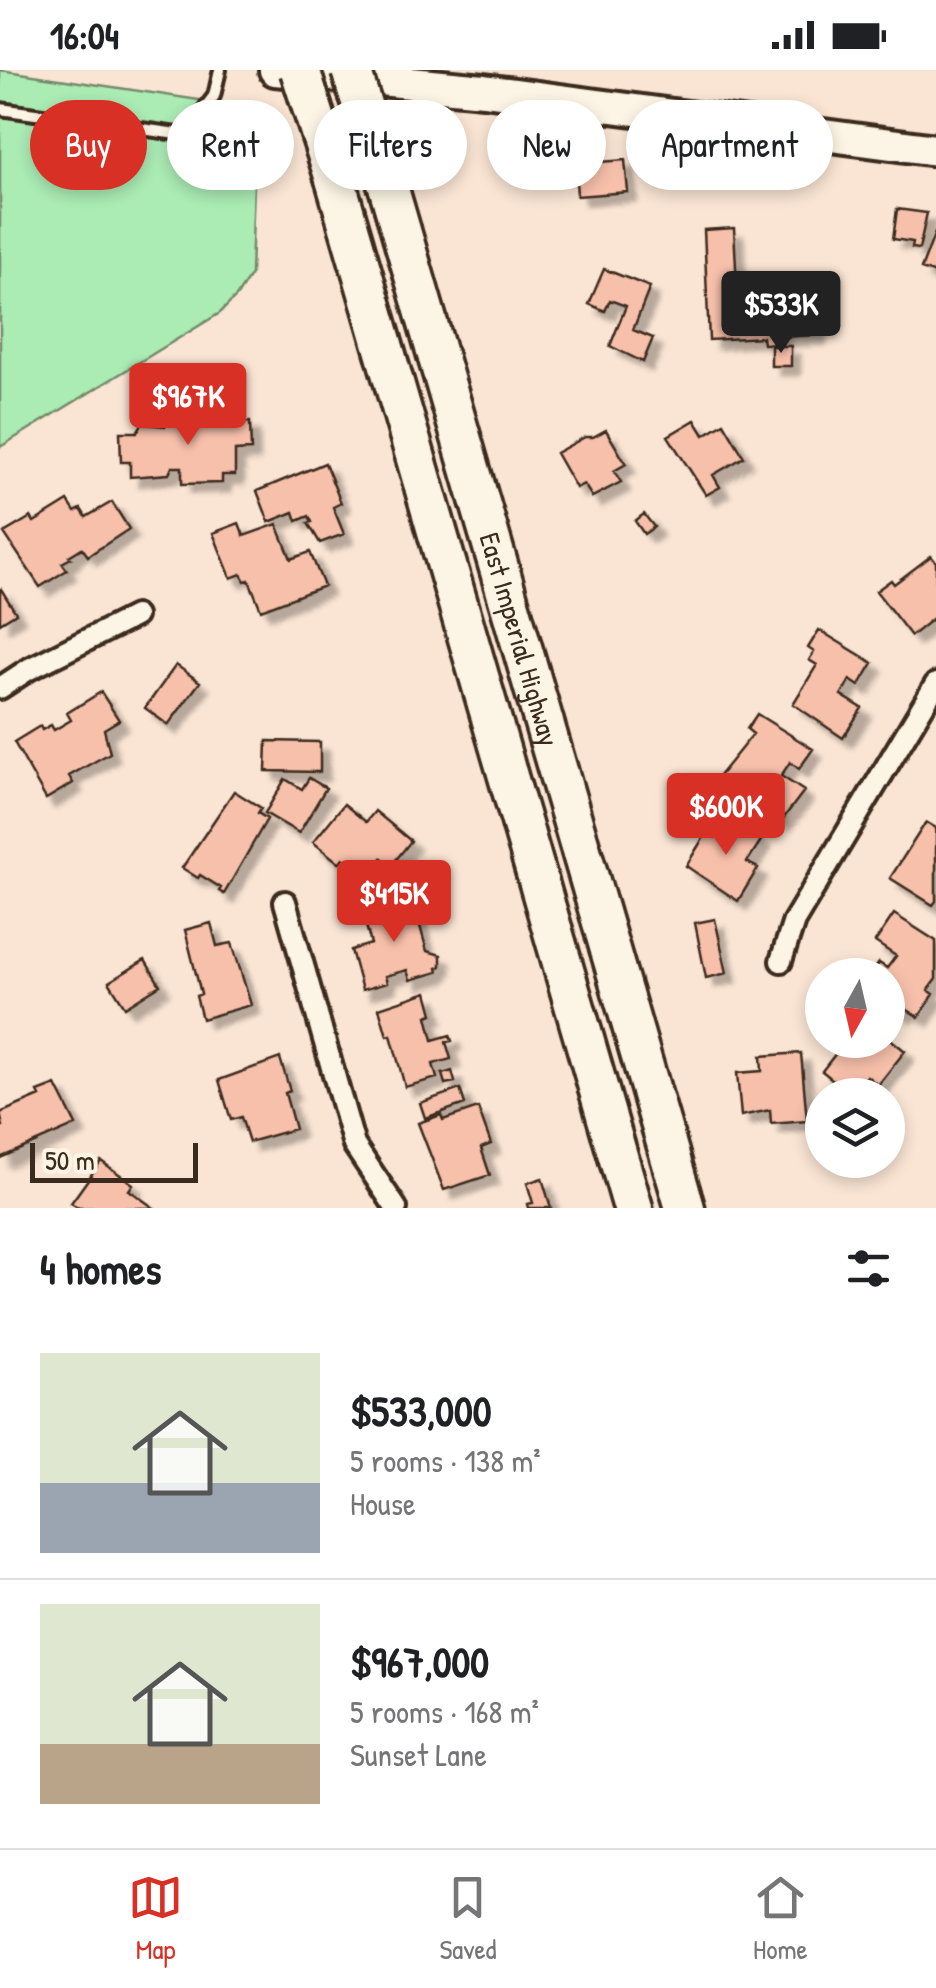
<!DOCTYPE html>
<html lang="en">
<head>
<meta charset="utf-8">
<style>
	:root { --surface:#fff; --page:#f2f2f2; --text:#202124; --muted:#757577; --line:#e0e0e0; --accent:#d93025 }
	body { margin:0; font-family:"Patrick Hand",sans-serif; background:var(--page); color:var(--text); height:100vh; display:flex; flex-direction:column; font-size:38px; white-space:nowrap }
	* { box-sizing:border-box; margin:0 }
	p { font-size:32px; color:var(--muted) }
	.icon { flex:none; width:55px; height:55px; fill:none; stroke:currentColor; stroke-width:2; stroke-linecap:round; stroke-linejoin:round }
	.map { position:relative; height:1138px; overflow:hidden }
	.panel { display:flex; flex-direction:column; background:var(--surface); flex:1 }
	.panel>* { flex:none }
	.banner { position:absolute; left:30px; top:30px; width:878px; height:90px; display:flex; gap:20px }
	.needle { width:65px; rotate:188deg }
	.buttons { position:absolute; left:805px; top:888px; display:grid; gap:20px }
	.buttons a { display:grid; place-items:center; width:100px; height:100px; border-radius:50%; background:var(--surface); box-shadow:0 5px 15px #0003; font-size:50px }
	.scale { position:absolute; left:30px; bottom:25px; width:168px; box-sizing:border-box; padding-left:10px; border:5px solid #3b2a1e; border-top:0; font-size:28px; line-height:35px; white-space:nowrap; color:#3b2a1e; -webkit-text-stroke:8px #fcf5e5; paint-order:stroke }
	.price { position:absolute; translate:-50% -85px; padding:0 22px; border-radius:10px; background:var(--accent); color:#fff; font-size:32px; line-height:65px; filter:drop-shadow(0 2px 5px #0008) }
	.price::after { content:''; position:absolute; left:50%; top:60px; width:30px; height:22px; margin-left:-15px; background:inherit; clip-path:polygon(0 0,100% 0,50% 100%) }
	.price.selected { background:#222; color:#fff }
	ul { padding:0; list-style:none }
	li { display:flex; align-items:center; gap:30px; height:250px; padding:0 40px }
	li+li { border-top:2px solid var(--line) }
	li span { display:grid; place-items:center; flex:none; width:280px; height:200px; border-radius:0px; color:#555 }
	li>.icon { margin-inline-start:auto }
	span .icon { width:120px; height:120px; fill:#fffc; stroke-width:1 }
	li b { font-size:42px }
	h2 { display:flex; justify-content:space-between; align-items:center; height:120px; padding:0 40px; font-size:42px }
	.chip { padding:0 35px; border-radius:45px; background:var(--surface); box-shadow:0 5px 15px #0003; font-size:35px; line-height:90px }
	.chip.selected { background:var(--accent); color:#fff }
	.status { display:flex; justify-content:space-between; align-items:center; height:70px; padding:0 50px; background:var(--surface); direction:ltr }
	.status svg { height:28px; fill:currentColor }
	.menu { display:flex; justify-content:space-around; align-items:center; height:140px; border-top:2px solid var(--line); background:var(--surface); font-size:28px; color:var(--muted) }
	.menu a { display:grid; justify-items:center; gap:5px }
	.menu .selected { color:var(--accent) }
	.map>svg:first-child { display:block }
	.green { fill:#abebb4; stroke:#738a69; stroke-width:2.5 }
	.building { fill:#f7c0ab; stroke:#3b2a1e; stroke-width:2.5; filter:url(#shadow) }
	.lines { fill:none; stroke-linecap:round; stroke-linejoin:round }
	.lane-casing { stroke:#3b2a1e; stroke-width:18 }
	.street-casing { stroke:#3b2a1e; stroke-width:28 }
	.secondary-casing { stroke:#3b2a1e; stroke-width:38 }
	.highway-casing { stroke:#3b2a1e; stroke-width:45 }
	.lane { stroke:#fcf5e5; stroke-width:10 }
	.street { stroke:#fcf5e5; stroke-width:20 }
	.secondary { stroke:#fcf5e5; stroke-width:30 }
	.highway { stroke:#fcf5e5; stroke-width:38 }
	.highway-bridge-casing { stroke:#3b2a1e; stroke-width:45; stroke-linecap:butt }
	.highway-bridge { stroke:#fcf5e5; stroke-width:38 }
	.labels { text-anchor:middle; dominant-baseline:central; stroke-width:9; stroke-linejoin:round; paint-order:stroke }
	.street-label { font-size:28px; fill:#3b2a1e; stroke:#fcf5e5 }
</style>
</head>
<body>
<div class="status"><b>16:04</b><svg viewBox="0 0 49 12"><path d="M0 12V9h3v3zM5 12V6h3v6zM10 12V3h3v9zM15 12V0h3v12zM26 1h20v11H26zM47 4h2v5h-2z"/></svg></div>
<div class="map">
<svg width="936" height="1138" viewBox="0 0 936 1138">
	<defs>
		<filter id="shadow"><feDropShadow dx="9" dy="9" stdDeviation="2.5" flood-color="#0004"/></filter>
	</defs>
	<rect width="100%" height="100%" fill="#fae5d4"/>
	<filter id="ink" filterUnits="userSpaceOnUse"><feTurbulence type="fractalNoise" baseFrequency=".01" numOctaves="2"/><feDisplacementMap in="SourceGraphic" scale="20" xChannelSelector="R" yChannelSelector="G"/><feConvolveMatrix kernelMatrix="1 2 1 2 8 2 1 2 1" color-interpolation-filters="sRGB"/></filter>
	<g filter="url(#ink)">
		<path class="green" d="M0,0l226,34 28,81 -3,89 -14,22 -17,17 -220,134z"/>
		<path class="building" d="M625,90l3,32 -51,4 -2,-32z
			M897,139l30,4 -8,36 -7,-1 1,-6 -20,-3z
			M734,158l3,59 31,-1v6l30,-2 3,-5h6l8,5 2,45 -36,2 1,6 -19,1 -1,-7 -53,3 -5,-110z
			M936,160v44l-15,-5z
			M604,199l46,18 -17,43 20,8 -10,24 -33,-16 16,-40 -16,-6 -5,11 -16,-7z
			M771,276h20v20h-20z
			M205,342h30v11l15,-1 1,28 -16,1v24h-13v8l-40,1v-17h-10l-3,7 -39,3v-15h-9l-1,-30h17l5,-8 23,2v-6l40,-1z
			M695,350l9,15 20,-12 20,34 -31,18 7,12 -14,8 -38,-59z
			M606,360l20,34 -12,7 7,11 -29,15 -8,-13 -8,4 -20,-35 29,-16h8z
			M325,393l16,40 -8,4 11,27 -24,9 -12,-20 4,-1 -3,-6 -12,5 -3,-9 -25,10 -12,-31z
			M68,431l7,11 6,-3 5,8 26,-15 17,27 -41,27 -6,-8 -13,8 2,2 -9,5 5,7 -27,17 -36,-54 27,-16 3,5z
			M644,444l10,13 -10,7 -9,-13z
			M239,453l5,13 33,-12 14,35 19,-7 14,34 -63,24 -12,-30 -4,1 -4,-7 -10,4 -18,-45z
			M931,486l5,6v54l-25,20 -35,-45 15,-11 3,4z
			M1,519l15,24 -16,10v-33z
			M819,560l54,33 -14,23 -9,-6 -9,15 21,13 -19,30 -50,-34 24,-39 -8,-5 5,-8 -6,-4z
			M176,595l24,17 -32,43 -23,-17z
			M101,622l18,28 -15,9 6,24 -41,23 4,7 -27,16 -32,-57 26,-16 2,4 9,-5 3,5 17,-10 -4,-7z
			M757,644l56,35 -14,20 -9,-7 -9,14 23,15 -22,29 -63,-44 34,-42 -6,-5z
			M267,671l53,1v30l-54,-1z
			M309,708l17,10 -27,45 -34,-20 20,-34 17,10z
			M234,721l27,17 -3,5 9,6 -43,75 -5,-3 2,-3 -21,-13 -2,3 -16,-10z
			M344,734l22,18 9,-11 36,30 -20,25 -9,-8 -20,24 -3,-2 -4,4 -13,-11 5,-12 -4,-3 -4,5 -26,-21z
			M726,748l36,21 -15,23 11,6 -20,33 -52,-35 24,-39 8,5z
			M926,752l10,6v73l-3,4 -43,-27z
			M410,820l17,61 14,4v11l-4,2 1,4 -28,8 -3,-10 -22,6 2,7 -25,7 -11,-40 20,-6 -7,-26 28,-8 -4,-14z
			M894,844l42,27v38l-8,11 6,4 -15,23 -13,-8 -3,5 -15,-10v-29h-18l9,-12 8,5 9,-12 -21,-14z
			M715,849l12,54 -21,5 -11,-55z
			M211,853l6,23 15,-3 19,62 -49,14 -6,-23 5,-2 -16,-64z
			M145,890l15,25 -35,22 -16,-25z
			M427,922l6,22 -6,2 6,24 17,-5 2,6 -6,1 5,17 -18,5 4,14 -32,9 -14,-52 -4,1 -8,-28z
			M888,967l17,14 -27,34 -11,-9 -15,19 -30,-24 18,-23 -8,-8h56z
			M801,983l6,68 -36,3 -1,-14 -29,6 -4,-43 25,-2 -1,-15z
			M280,988l10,33 -5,2 10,36 -46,13 -8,-25 -10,3 -12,-40z
			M452,1001l3,11 -10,2 -3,-10z
			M56,1015l20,40 -76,33v-30l3,-1 -3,-14 40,-17 -2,-4z
			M460,1019l5,15 -40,14 -5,-15z
			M478,1038l13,36 -10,4 9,27 -46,15 -26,-67 23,-8 2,5z
			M101,1091l32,23 -4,6 25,18h-75l-8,-5z
			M542,1108l9,30h-23l-1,-4 6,-1 -6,-20z"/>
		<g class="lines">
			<defs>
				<path id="lane" d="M0,39l184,26 30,-39 6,-26"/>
				<path id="street" d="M0,618l29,-19 106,-53
					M285,832l69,243 42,63
					M781,891l13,-40 142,-237"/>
				<path id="secondary" d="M275,0l209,20 452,60"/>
				<g id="highway">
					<path d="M335,109l298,1029"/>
					<path id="s1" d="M388,116l297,1022"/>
				</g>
			</defs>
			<use href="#lane" class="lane-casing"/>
			<use href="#street" class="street-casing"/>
			<use href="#secondary" class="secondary-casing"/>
			<use href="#highway" class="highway-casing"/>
			<use href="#lane" class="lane"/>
			<use href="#street" class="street"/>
			<use href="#secondary" class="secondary"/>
			<use href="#highway" class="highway"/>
			<defs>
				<path id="highway-bridge" d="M300,0l35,109
					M351,0l37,116"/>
			</defs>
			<use href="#highway-bridge" class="highway-bridge-casing"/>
			<use href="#highway-bridge" class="highway-bridge"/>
		</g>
	</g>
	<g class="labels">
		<g class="street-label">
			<text stroke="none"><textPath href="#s1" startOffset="472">East Imperial Highway</textPath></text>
		</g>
	</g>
</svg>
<div class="buttons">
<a><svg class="needle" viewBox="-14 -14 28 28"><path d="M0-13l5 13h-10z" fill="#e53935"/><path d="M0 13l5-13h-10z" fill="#757577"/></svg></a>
<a><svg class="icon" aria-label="layers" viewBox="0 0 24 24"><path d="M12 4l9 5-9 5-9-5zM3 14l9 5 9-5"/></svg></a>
</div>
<div class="scale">50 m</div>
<b class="price selected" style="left:781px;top:286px">$533K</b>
<b class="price" style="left:188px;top:378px">$967K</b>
<b class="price" style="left:726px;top:788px">$600K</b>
<b class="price" style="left:394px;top:875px">$415K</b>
<div class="banner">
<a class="chip selected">Buy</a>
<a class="chip">Rent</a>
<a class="chip">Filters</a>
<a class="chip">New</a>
<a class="chip">Apartment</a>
</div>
</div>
<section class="panel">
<h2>4 homes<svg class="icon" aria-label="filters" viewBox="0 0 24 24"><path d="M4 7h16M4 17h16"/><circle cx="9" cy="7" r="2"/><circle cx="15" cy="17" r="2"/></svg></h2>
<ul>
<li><span style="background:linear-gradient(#dfe7d0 65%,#9aa5b1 0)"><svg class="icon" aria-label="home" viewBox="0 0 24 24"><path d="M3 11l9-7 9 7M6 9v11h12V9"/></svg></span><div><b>$533,000</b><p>5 rooms · 138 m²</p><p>House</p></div></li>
<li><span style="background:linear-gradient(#dfe7d0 70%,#b9a48a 0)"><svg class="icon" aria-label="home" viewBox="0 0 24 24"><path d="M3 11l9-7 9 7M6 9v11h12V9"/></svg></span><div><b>$967,000</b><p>5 rooms · 168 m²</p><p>Sunset Lane</p></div></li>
</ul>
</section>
<nav class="menu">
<a class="selected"><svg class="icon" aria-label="map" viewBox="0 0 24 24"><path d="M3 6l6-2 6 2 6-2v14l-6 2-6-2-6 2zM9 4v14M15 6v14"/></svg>Map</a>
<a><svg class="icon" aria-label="saved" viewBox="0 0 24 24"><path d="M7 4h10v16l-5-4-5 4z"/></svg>Saved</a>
<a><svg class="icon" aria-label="home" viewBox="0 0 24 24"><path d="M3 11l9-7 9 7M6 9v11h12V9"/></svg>Home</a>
</nav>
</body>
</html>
